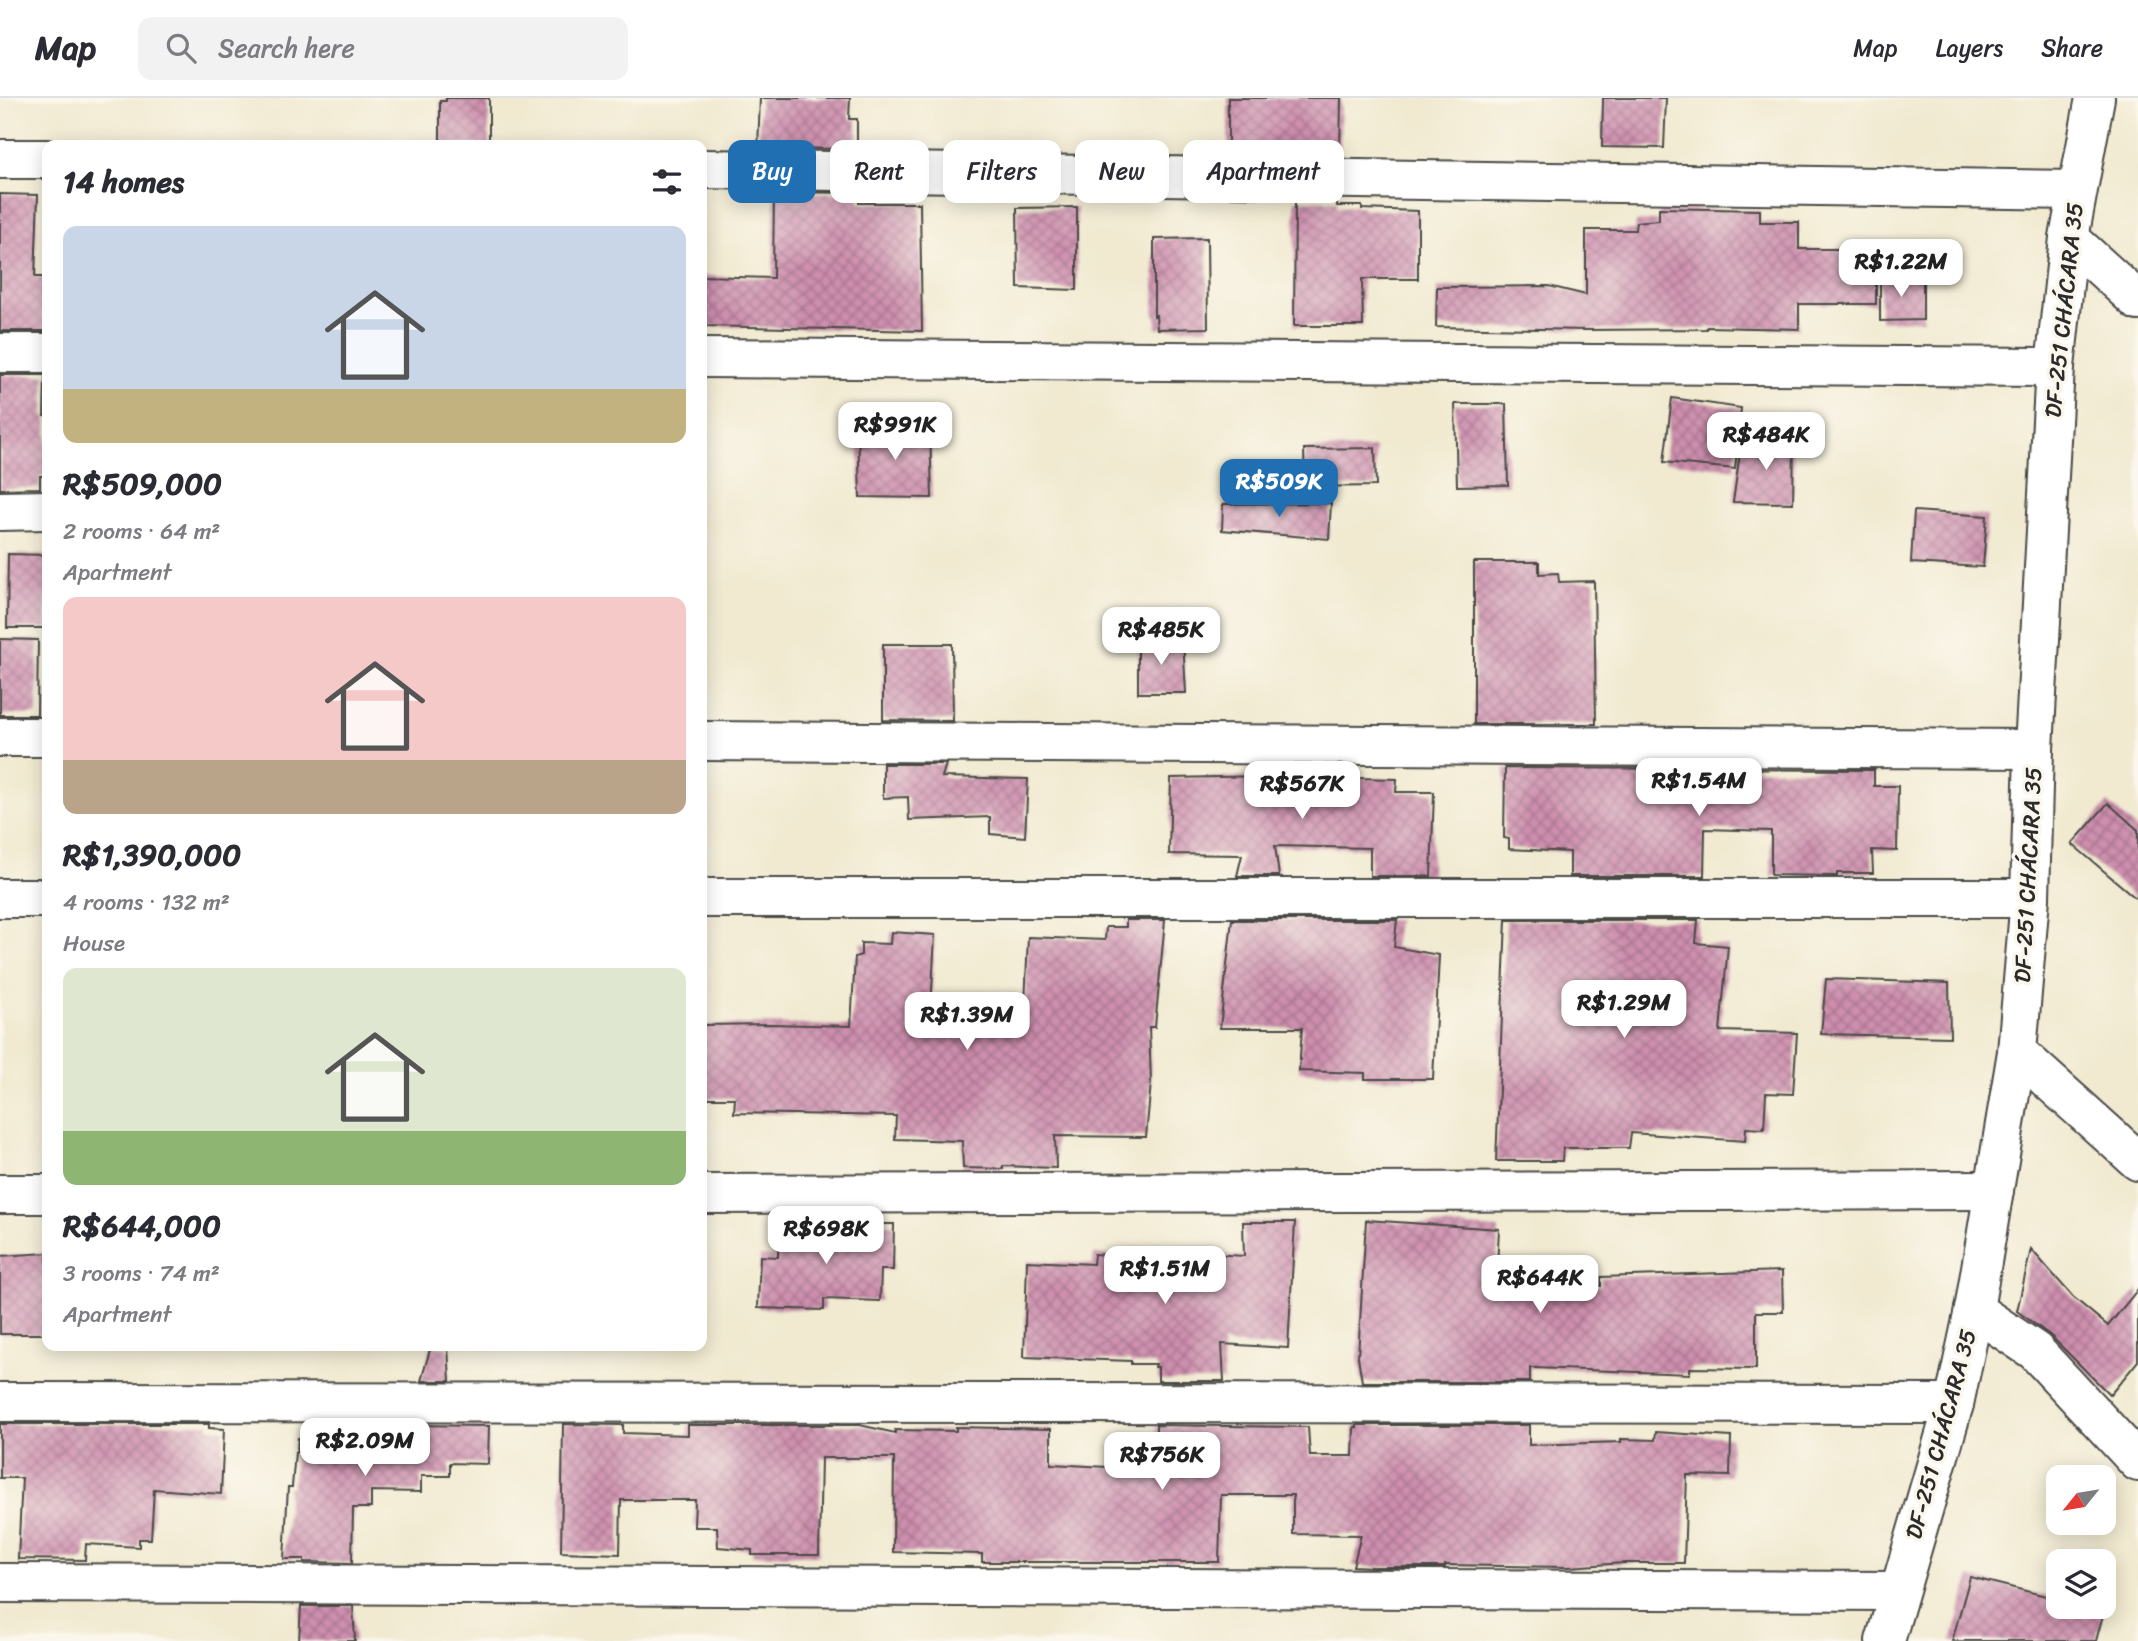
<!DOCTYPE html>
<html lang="en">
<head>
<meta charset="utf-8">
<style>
	:root { --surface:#fff; --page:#f2f2f3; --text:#2b2b33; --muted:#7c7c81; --line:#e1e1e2; --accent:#1f6fb2 }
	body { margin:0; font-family:Sriracha,sans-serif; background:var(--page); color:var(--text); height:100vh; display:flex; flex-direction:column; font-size:26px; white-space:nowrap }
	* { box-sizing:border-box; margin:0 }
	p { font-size:23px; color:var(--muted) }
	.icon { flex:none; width:38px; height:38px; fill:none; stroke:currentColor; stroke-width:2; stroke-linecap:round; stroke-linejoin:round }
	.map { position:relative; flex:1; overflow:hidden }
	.drawer { position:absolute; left:42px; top:42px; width:665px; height:1211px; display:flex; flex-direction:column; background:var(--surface); border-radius:14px; box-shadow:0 4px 18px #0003 }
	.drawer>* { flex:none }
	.top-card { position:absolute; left:728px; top:42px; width:665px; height:63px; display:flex; gap:14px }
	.needle { width:46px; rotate:240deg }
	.fabs { position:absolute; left:2046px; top:1367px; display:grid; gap:14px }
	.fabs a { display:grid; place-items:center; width:70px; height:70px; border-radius:14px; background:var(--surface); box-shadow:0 4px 18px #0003; font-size:35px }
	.price { position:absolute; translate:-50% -60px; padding:0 16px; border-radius:14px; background:#fff; color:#222; font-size:23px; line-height:46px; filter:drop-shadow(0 2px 4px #0008) }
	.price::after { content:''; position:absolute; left:50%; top:42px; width:21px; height:16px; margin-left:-10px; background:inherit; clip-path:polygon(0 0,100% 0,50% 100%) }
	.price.selected { background:var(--accent); color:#fff }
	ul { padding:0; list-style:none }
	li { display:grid; align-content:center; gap:14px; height:371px; padding:0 21px }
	li span { display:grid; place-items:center; height:217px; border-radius:14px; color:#555 }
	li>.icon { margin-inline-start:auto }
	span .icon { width:126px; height:126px; fill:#fffc; stroke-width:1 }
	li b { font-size:30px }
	h2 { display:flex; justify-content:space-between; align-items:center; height:84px; padding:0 21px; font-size:30px }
	.chip { padding:0 24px; border-radius:14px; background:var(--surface); box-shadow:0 4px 18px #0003; font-size:24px; line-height:63px }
	.chip.selected { background:var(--accent); color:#fff }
	header { display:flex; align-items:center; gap:42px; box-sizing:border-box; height:98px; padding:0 35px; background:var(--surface); border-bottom:2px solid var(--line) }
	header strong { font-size:33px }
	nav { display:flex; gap:38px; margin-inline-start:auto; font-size:24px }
	.search { width:490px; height:63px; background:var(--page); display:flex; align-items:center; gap:18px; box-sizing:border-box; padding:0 24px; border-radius:14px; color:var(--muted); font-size:26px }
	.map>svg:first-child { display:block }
	.building { fill:url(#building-cross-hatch) }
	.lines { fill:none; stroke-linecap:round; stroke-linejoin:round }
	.minor-casing { stroke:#494844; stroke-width:42 }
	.tertiary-casing { stroke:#494844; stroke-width:42 }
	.minor { stroke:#fff; stroke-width:38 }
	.tertiary { stroke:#fff; stroke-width:38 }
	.labels { text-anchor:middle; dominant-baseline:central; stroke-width:7; stroke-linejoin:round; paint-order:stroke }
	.street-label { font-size:23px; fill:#2b2b2b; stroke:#fbf7ec }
</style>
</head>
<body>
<header>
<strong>Map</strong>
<div class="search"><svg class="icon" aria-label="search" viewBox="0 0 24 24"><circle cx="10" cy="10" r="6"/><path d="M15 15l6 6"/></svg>Search here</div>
<nav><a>Map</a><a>Layers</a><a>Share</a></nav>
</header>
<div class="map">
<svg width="2138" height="1543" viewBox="0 0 2138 1543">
	<defs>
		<pattern id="building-cross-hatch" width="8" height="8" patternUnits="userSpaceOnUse" patternTransform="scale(1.75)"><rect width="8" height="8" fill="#ce8fae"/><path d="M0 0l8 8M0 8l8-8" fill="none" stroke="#a7758e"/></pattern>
	</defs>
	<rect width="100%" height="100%" fill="#fbf7ec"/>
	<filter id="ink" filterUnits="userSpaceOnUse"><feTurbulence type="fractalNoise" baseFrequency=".0143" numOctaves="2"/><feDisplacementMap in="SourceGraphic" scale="14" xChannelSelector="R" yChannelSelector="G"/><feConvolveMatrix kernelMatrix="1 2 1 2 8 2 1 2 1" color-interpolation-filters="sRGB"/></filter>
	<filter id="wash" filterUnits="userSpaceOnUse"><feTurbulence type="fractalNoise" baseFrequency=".00686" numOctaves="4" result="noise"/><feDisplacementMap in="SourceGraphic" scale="28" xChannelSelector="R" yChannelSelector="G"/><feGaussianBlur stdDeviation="1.57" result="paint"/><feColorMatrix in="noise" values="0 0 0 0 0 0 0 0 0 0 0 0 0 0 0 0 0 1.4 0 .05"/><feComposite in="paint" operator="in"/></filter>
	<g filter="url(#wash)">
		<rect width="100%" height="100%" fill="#f1ead1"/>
		<g id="blocks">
			<path class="building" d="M446,0h43v47h-49v-44h6z
				M760,0h90l-1,21h8v30l-99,-1z
				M1228,0h113l-1,59 -39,-1 1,-3 -74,1z
				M1603,0h63l-2,50 -62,-1z
				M774,94l85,1v10h61l2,128 -220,-5v-50l71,2z
				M0,96l38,1 -3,82h12l-1,54h-46z
				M1295,102l42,1v5h25v3l56,2v68h-56l1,47h-69z
				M1077,109v83l-59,-2 -1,-80z
				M1659,110l101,2v12h39v27h77v55h-77v25l-92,-2 -1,2 -120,1 -150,-3 1,-40 112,-1 37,9v-65h49l1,-8 23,-2z
				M1207,140l1,90 -51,1 -1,-14 -2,1v-77z
				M1880,180h43v42l-43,1z
				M0,277h45l-1,41h3v60h-7v12l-40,1z
				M1672,300l69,10 -6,61 -71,-7z
				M1455,306h51l2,81 -51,1z
				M930,328l2,72 -72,-1 -2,-69z
				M1742,341h52l-1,64 -60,-1z
				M1375,350l1,38 -71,1 -1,-38z
				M1331,405l-2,36 -107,-9 1,-26z
				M1914,413l73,5 -4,51 -72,-4z
				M8,456l39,1v73h-40z
				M1474,464h65v12l19,-1 1,9 35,-1 2,143h-122z
				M0,541l38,1 -1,75h-37z
				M1138,542h45l3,53h-48z
				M883,546h69l1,77 -70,-1z
				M883,666h63l-4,13 86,2 -3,58 -35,-3v-17l-81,3 -1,-23 -25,1z
				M1505,670l369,2v16h24l-1,65 -25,-1 1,23h-36v3l-66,-1v-44l-66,-2 -1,47h-134v-24l-61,-3v-10l-5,-1z
				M1266,675v3l131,3 -1,13h38l-3,84h-61v-28l-95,-2 4,30h-42l5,-21 -73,-1 2,-76 94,-2z
				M2108,705l30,27v70l-66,-56z
				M1126,822h39l-10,107h-6l2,55 -5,55 -91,-1 1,32 -53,-2v3l-40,-1 -1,-27 -67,-2 1,-23 -162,-3 1,-15h-33v-73l68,-1 81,2 4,-69 6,-2v-12l29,1 1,-12 44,3 -5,93h94l4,-91 77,3 1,-13h20z
				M1232,822h165l-3,27 45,8 -6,124h-68v-6l-66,-2 3,-43h-82z
				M1506,822h192l-2,23 32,3 -8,85 77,2 -4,61 -27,-1 -2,36 -18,-1 -1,13 -114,-8 -2,15h-66l-1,13h-66z
				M1826,881l123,4 1,54 -129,-3z
				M1366,1122l133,9 -3,56 105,1v-9l181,-6 1,41h-27v57l-66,-1v6l-156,-6h-4v14h-168l-4,-25z
				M1243,1124h52l-7,126 -66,-4 2,37h-66v-14h-3l1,-3h-25v-3l-107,-4 3,-96 66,3 1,-10 68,6 1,-9 81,5z
				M826,1126h68l-1,46h-12l-1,31 -56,-2v11l-66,-2 2,-52 18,1 1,-29 47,3z
				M2031,1151l42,48 35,29 30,-37v72l-28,34 -59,-59 -34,-25z
				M47,1155v81h-47v-78z
				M431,1248h17l2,35h-29z
				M0,1326h209v4l15,1 -3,65 -67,-5 -3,50h-12v8l-53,-3 -1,16 -67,-1 4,-81h-22z
				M319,1326l170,2 -1,38 -38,-1v13h-29v16l-50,-1v17h-18l-1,55 -48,-1v-3h-20l4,-72h4l3,-35h2l1,-14 21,1z
				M563,1326l60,1v8l65,2v-10h172l35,8v-3l61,1v-4l95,2v35l76,4v-23l29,-2v-18l152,2 2,29h43l1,-29h3v-2h172v20l92,-3v-3l34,1 1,-8 75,5 -1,39 -43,-1 -3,88h-60l-55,4 -124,-2v2h-71l-21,-1 8,-31 -68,-1v-39h-72l-2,67h-237v-8l-89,-2 1,-94h-73l-2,97h-67v-5l-34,-3 -1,-20h-23l1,-27h-74l-1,54 -59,-2z
				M1970,1479l88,22v7h29l17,5 -8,30h-144z
				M301,1508h52l2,35h-56z"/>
		</g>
	</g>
	<g filter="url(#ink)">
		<use href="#blocks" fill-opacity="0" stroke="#494844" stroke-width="2"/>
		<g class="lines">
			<defs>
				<path id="minor" d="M0,61h47
					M702,71l1375,21
					M2069,140l69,63
					M0,255h47
					M702,260l1353,9
					M0,413l47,-1
					M0,639h47
					M702,643l1332,8
					M0,800h47
					M702,800h1328
					M2017,954l121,109
					M0,1096h47
					M702,1096l1292,-4
					M1974,1212l61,41 103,111
					M0,1304l1954,2
					M0,1485l1898,8"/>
				<path id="tertiary" d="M1885,1543l69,-237 20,-94 43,-258 13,-154 4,-149 21,-382 14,-129 26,-140"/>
			</defs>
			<use href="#minor" class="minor-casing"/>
			<use href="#tertiary" class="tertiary-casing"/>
			<use href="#minor" class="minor"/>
			<use href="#tertiary" class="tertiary"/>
		</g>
	</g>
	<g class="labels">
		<g class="street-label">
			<text transform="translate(2064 212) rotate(-84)">DF-251 CHÁCARA 35</text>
			<text transform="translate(2028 777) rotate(-87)">DF-251 CHÁCARA 35</text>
			<text transform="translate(1941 1336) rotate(-75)">DF-251 CHÁCARA 35</text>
		</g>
	</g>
</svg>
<div class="fabs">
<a><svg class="needle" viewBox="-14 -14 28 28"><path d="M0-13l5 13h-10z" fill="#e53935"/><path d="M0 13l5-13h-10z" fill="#7c7c81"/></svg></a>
<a><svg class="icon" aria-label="layers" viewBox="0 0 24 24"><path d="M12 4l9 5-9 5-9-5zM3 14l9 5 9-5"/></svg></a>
</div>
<b class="price" style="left:1901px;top:201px">R$1.22M</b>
<b class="price" style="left:895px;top:364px">R$991K</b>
<b class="price" style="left:1766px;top:374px">R$484K</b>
<b class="price selected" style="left:1279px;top:421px">R$509K</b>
<b class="price" style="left:1161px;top:569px">R$485K</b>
<b class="price" style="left:1699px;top:720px">R$1.54M</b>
<b class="price" style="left:1302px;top:723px">R$567K</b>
<b class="price" style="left:1624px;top:942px">R$1.29M</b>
<b class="price" style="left:967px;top:954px">R$1.39M</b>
<b class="price" style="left:826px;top:1168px">R$698K</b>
<b class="price" style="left:1165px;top:1208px">R$1.51M</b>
<b class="price" style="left:1540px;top:1217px">R$644K</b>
<b class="price" style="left:365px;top:1380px">R$2.09M</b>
<b class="price" style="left:1162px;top:1394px">R$756K</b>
<div class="top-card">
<a class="chip selected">Buy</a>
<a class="chip">Rent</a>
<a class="chip">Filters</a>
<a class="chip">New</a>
<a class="chip">Apartment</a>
</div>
<section class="drawer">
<h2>14 homes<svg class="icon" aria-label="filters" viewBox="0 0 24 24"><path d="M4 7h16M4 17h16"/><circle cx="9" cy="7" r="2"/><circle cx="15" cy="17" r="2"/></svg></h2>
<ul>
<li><span style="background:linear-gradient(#c9d6e8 75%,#c2b280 0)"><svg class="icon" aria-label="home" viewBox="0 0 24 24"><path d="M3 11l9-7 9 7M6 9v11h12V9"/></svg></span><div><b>R$509,000</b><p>2 rooms · 64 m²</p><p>Apartment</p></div></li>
<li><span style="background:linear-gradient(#f6c9c9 75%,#b9a48a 0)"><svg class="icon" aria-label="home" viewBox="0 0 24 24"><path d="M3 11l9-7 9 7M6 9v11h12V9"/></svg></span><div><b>R$1,390,000</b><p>4 rooms · 132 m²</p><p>House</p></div></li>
<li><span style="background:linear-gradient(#dfe7d0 75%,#8fb573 0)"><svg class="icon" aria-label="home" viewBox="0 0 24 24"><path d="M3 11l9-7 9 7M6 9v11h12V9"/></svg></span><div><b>R$644,000</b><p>3 rooms · 74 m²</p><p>Apartment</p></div></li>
</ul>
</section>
</div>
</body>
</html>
